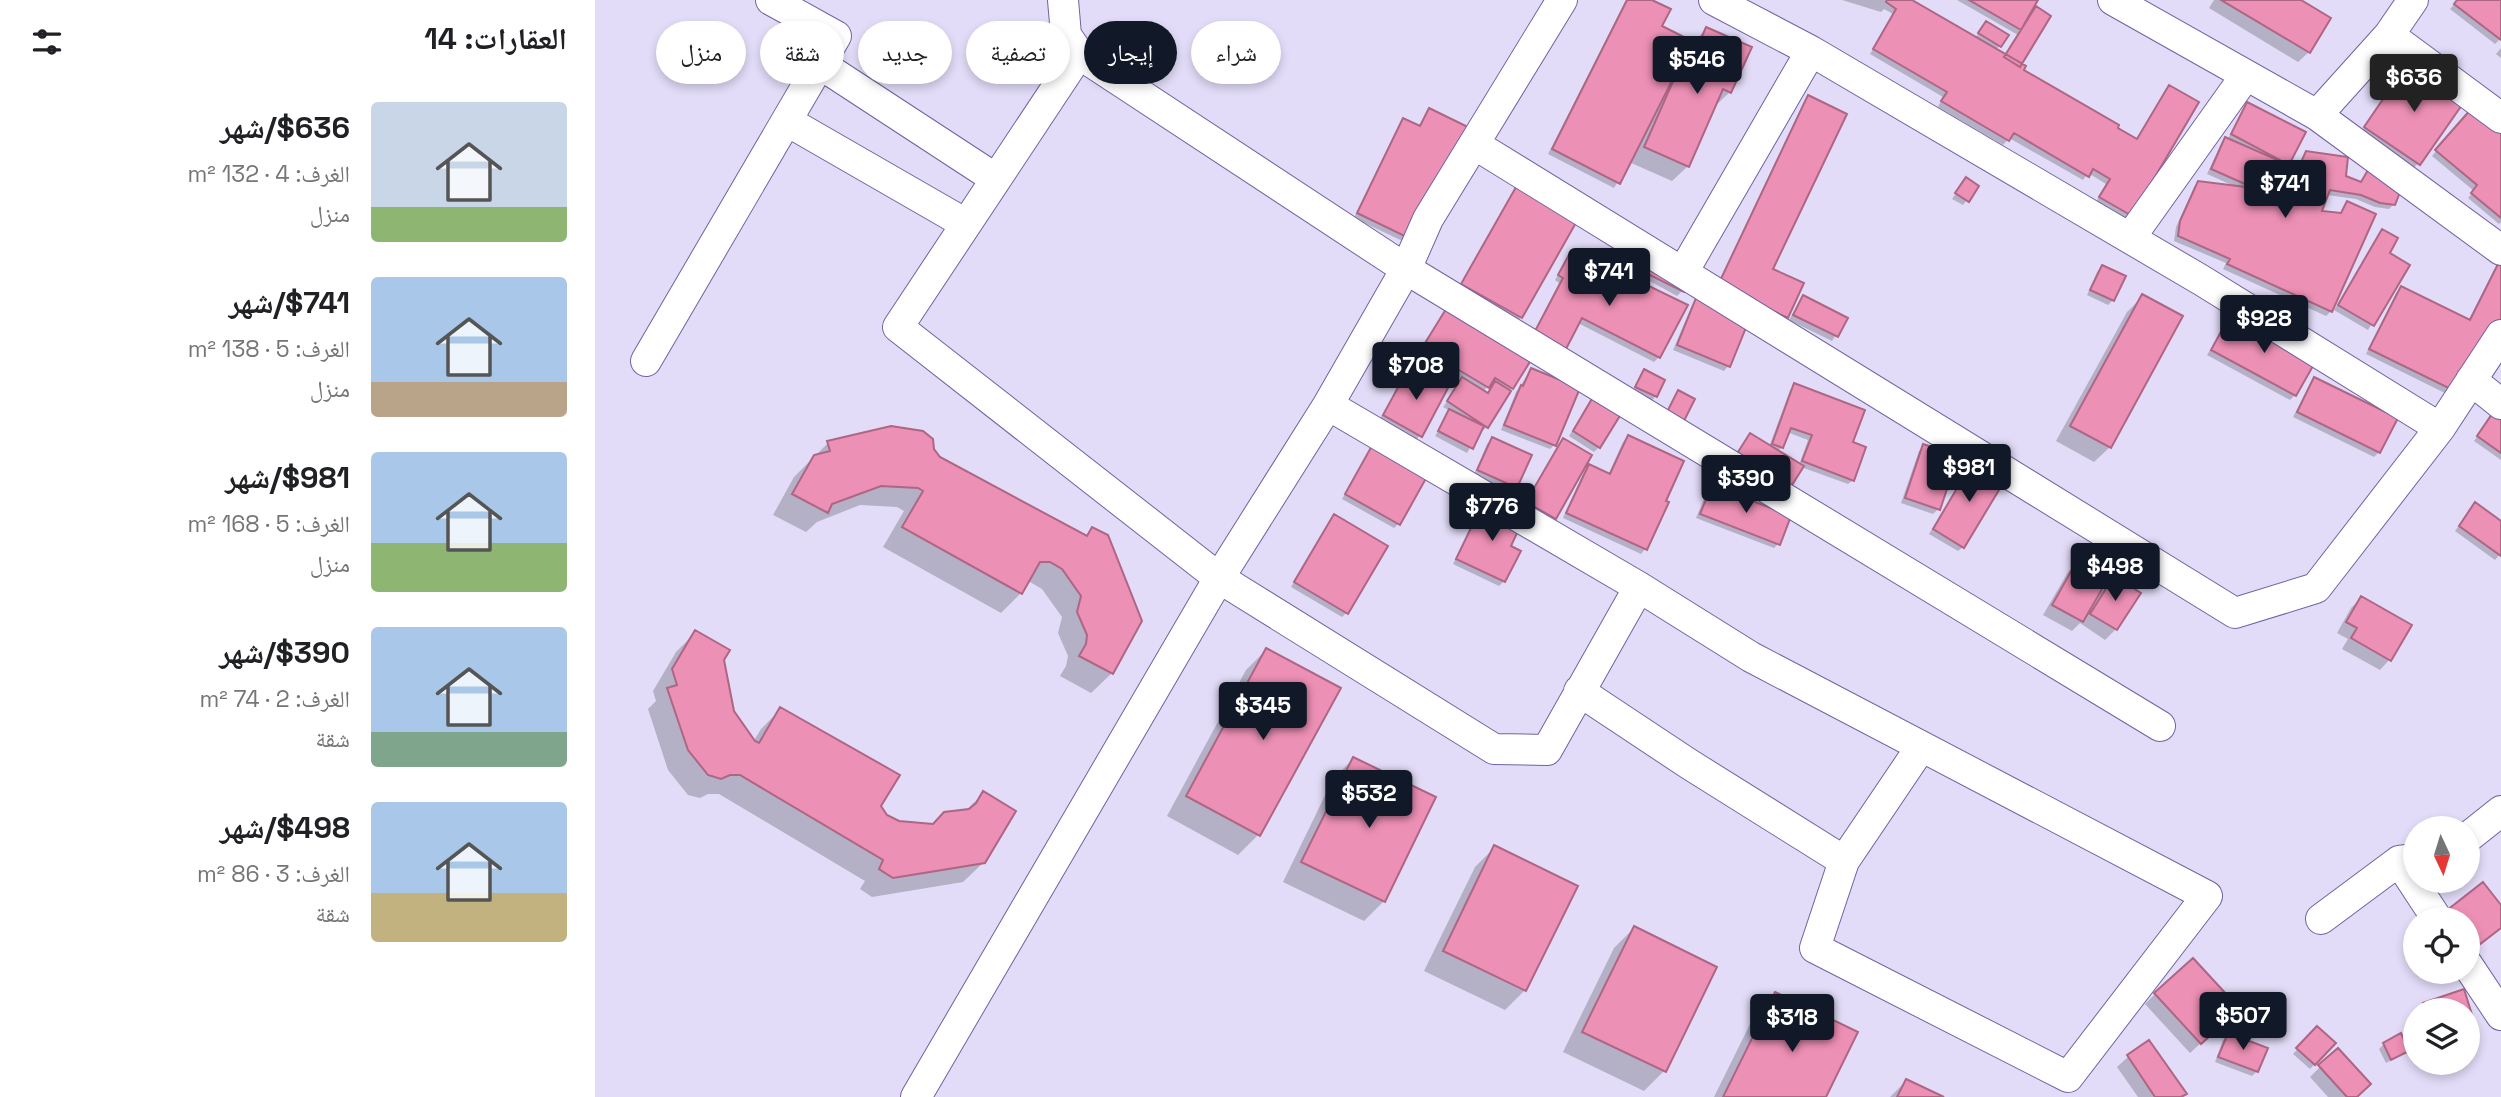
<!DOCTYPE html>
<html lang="ar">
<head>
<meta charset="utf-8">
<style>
	:root { --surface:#fff; --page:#f6f6f6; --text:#202124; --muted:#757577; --accent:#111827 }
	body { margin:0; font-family:"Space Grotesk","Noto Naskh Arabic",sans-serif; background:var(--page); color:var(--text); direction:rtl; height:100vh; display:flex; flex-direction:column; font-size:26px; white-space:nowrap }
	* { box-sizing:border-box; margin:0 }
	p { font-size:23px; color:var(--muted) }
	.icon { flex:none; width:38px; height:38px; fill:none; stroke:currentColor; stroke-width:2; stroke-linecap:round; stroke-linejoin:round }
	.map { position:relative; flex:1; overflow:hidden; direction:ltr }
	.panel { display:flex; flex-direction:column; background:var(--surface); width:595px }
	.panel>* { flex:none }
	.banner { position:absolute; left:21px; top:21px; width:665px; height:63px; direction:rtl; display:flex; gap:14px }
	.needle { width:46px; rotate:176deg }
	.fabs { position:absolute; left:1808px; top:816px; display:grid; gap:14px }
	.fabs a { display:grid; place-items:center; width:77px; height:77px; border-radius:50%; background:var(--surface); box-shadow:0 4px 10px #0003; font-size:35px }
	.price { position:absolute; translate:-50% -60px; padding:0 16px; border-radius:7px; background:var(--accent); color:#fff; font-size:23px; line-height:46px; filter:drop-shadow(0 2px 4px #0008) }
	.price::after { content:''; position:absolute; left:50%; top:42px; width:21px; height:16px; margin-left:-10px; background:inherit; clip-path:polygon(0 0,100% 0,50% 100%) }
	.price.selected { background:#222; color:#fff }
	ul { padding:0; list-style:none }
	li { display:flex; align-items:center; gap:21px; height:175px; padding:0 28px }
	li span { display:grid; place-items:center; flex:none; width:196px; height:140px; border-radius:7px; color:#555 }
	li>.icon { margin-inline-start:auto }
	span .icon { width:84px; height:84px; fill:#fffc; stroke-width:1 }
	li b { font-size:30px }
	h2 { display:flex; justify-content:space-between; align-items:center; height:84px; padding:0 28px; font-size:30px }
	.pill { padding:0 24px; border-radius:32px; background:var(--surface); box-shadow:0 4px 10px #0003; font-size:24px; line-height:63px }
	.pill.selected { background:var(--accent); color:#fff }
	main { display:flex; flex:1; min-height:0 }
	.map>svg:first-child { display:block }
	.shadow { fill:#0003; fill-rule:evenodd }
	.building { fill:#ed90b5; stroke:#ad6683; stroke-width:2 }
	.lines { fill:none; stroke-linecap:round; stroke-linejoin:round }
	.minor-casing { stroke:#7262a1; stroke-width:32 }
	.minor { stroke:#fff; stroke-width:30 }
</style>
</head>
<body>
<main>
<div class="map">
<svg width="1906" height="1097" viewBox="0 0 1906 1097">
	<rect width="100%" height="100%" fill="#e2dcf8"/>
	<path class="shadow" d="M1031,0h22l12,27 27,21 20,-19 23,63 -16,15 -26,59 -16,15 -43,-19 -15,26 -66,-34zM1091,49l2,2 -9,21 -8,8z
		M1247,0h67l66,38 11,-15 14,23 -5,4 10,6 13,-21 -61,-35h79l-4,6 17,11 -29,47 2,7 114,70 33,-54 27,16 -70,117 -30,-18 10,-18 -18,-11 -5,7 -74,-42 -6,7 -65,-38 5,-10 -73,-43 23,-40 -9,-5 -3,3z
		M1619,0h83l12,52 -11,10 -89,-54z
		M1863,0h43v38l-6,6 -45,-35z
		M1906,48v10l-5,-4z
		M1808,70l15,93 -4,5 -53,-36z
		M1213,97l-37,173 16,47 -5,4 -67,-31 89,-188z
		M1653,104l56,29 -18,33 10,5 11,-18 53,31 9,-12 25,32 -5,5 -14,-2 -19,-8 -29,-4 -8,17 20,3 8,-12 -16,108 -5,5 -103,-47 3,-6 -52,-22 2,-14 18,-40 5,-5 35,4 -27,-12 14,-30 6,-4z
		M834,110l-18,135 -57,-27 45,-93 5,-5 15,7z
		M1872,115l34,20v87l-2,2 -31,-26 6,-7 -42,-35z
		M1367,184l15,2 -14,19 -11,-6z
		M921,189l5,128 -5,5 -58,-33z
		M1787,231l5,23 20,12 -39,64 -34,-20z
		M976,253l45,23 14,-22 52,37 -5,5 -31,-17 -8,9 21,69 -5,5 -76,-39 -47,15 28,-55 -4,-3z
		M1903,266l3,1 -36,136 -99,-49 30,-61 5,-5 67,33 26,-51z
		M1507,267l11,33 -5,5 -21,-10 10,-23z
		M1208,297l43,21 -14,23 -43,-21z
		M1547,297l-32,150 -16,15 -38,-21 71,-129z
		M1102,300l31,66 -4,5 -51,-21 19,-45z
		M1636,315l64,80 -5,5 -83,-45z
		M847,316l70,72 -25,39 -5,4 -2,-1 -13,23 -32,-17 15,-25 -7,-4 20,-27 -44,-27zM896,382l3,2 -7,11 -4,-3z
		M814,370l11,65 -4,5 -37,-20z
		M936,370l23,75 -4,4 -49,-19 15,-38z
		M1050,372l11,24 -5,5 -19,-9z
		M1719,379l65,73 -5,5 -81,-40 17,-33z
		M1199,385l57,58 2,37 -5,4 -47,-17 -71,-2 20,-30 19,12 21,-57zM1192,432l21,8 -9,25 -22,-13 5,-5z
		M994,404l10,43 -5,5 -25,-16z
		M1893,421l13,1v38l-27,-19z
		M1033,437l17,112 -4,5 -78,-36 21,-47 5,-5 19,9 15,-33z
		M897,440l24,47 -5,4 -37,-16 13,-31z
		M968,441l-9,77 -4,5 -27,-15z
		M233,443l104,7 6,9 147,78 7,-7 20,143 -21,20 -31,-17 6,-10 2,-10 -10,-23 4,-16 -20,-28 -12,-7h-3l-6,11 -20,20 -118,-66 21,-36 -7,-4 -37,-2 -43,17 -11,10 -33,-17 21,-38z
		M780,445l24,78 -5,5 -52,-29z
		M1329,446l14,63 -5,5 -32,-11 18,-52z
		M1378,463l-10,84 -5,4 -29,-17z
		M1117,487l66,57 -4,4 -78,-30 11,-27z
		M1876,509l30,14v30l-6,7 -40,-29z
		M884,510l29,37 10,4 -14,30 -5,5 -46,-22z
		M739,516l13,96 -5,5 -51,-30z
		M1484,562l20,32 16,-16 23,15 -22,36 -11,11 -25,-17 -8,8 -29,-16 25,-43z
		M1766,598l29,61 -10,11 -38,-21 6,-10 -11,-6 14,-25z
		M101,632l27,28 9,51 21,31 8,-13 20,-20 98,97 6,10 14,7 34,3 32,-15 18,-17 1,68 -21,20 -91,15 -12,-8 5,-8 -146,-87h-11l-8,4 -12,-3 -20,-25 -20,-61 8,-8 -3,-10 23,-39z
		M671,650l-8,185 -20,20 -71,-39 79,-146z
		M758,759l31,142 -20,20 -81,-39 50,-103z
		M900,847l30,143 -20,20 -81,-39 51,-104z
		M1906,908v20l-34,26v-35h-26z
		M1039,928l30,143 -20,20 -81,-39 51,-104z
		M1180,994l49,103h-110l41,-83z
		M1560,994l72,25 -37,34 -45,-49z
		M1722,1028l17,15 -24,26 -17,-15z
		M1633,1035l29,36 -5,5 -37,-14 8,-22z
		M1554,1042l32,55h-43l-21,-30 11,-10z
		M1789,1044l23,7 -21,12 -7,-14z
		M1725,1067l35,30h-27l-18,-20z
		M1311,1081l34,16h-50z"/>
	<path class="building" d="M1032,0h25l19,9 -9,17 30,15 -72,143 -68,-35z
		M1292,0h25l114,66 -2,4 95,55 -1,3 19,11 32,-54 30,17 -67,114 -33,-19 11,-18 -17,-10 -4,8 -75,-44 -5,8 -68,-40 6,-9 -74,-43 23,-40 -10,-7z
		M1374,0h69l-17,30z
		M1626,0h80l30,18 -21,35z
		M1862,0h44v40l-47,-36z
		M1441,6l15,10 -31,51 -16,-10z
		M1391,21l23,14 -8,12 -23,-14z
		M1111,27l46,20 -21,46 -8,-4 -34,78 -45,-20 34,-77 8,3z
		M1812,64l57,38 -44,63 -56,-38z
		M1213,95l39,19 -74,155 31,14 -16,35 -70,-33z
		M1652,102l59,30 -17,33 -58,-31z
		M834,108l43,21 -55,113 -60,-29 46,-95 17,8z
		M1877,108l29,24v86l-30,-25 6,-8 -42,-35z
		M1630,137l73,32 8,-18 42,6 -2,19 15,6 7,-12 34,17 -7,18 -15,-2 -19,-8 -31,-5 -8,21 19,2 6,-12 29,13 -44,98 -105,-48 3,-5 -52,-23 2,-15 18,-40 56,7 -43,-19z
		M1371,177l13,9 -10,16 -14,-9z
		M921,187l61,34 -55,97 -61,-34z
		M1787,229l16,9 -8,15 20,12 -36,61 -36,-21z
		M976,251l72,37 2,-4 43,21 -28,53 -78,-40 -16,31 -32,-16 29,-55 -5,-3z
		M1034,252l60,29 -5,11 -34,-17 -4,7 -26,-12z
		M1903,264l3,1v74l-30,60 -102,-50 32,-63 69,34z
		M1507,265l24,11 -12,25 -24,-11z
		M1547,294l41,22 -72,132 -41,-22z
		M1208,295l45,23 -10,19 -45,-22z
		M1101,298l53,22 -19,47 -53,-22z
		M851,309l85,51 -18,29 -18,-11 -6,10 -67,-40z
		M1636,313l86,46 -21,37 -85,-46z
		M814,367l39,21 -26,49 -39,-22z
		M936,368l49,20 -24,58 -52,-21 17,-40 2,1z
		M1049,369l21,11 -8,17 -22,-10z
		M867,377l26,16 7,-12 16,10 -23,37 -41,-27z
		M1719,377l84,41 -18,35 -83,-41z
		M1199,383l71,27 -12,32 13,5 -12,34 -52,-20 10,-26 -21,-7 -8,20 -11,-4z
		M1083,390l17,9 -13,26 -17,-9z
		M998,397l28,17 -21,34 -27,-17z
		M854,409l35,17 -11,23 -35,-18z
		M1897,414l9,6v33l-24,-17z
		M296,426l32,5 10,8 1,10 6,8 147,79 5,-9 16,8 34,86 -29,53 -34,-18 7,-12 1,-9 -10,-23 4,-16 -19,-27 -12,-7h-10l-18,32 -120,-67 21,-36 -5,-3 -37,-2 -49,18 -4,9 -36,-19 22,-39 16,-4 -3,-10z
		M1155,433l54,33 -17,27 -54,-33z
		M1033,435l56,26 -18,40 3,1 -22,48 -81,-37 23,-49 21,10z
		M897,437l40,18 -15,33 -40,-18z
		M968,438l29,17 -36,64 -30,-17z
		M779,442l55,31 -29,52 -55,-31z
		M1328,444l35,12 -18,54 -35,-12z
		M1378,461l32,19 -41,68 -31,-19z
		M1117,485l79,31 -11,29 -80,-31z
		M1880,502l26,19v35l-42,-30z
		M888,503l39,19 -11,24 10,5 -16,31 -49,-23z
		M739,514l54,32 -40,68 -54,-32z
		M1483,559l31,18 -26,45 -31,-17z
		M1519,576l27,17 -24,37 -27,-16z
		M1766,596l51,29 -21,36 -40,-23 6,-10 -11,-6z
		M100,630l35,20 -6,10 10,51 21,30 4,2 21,-36 120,68 -19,31 6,9 12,6 34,3 11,-12 25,-3 7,-6 7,-12 33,20 -31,52 -92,15 -14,-9 4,-9 -143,-85h-10l-9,4 -13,-4 -20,-25 -21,-62 10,-3 -5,-16z
		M671,648l75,40 -81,148 -74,-40z
		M758,757l83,40 -51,105 -84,-40z
		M899,845l84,41 -52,105 -83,-40z
		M1888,882l18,23v23l-26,20 -8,-10v-19h-15l-6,-8z
		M1039,926l83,41 -51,105 -84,-40z
		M1598,958l47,51 -39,35 -47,-51z
		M1869,989l9,29 -6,2v-10h-42l-2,-7z
		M1180,992l83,40 -32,65h-103z
		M1722,1026l19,17 -21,22 -19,-17z
		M1633,1033l40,15 -10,24 -40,-15z
		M1806,1033l8,18 -18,9 -8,-17z
		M1554,1040l38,54 -6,3h-26l-28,-42z
		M1743,1048l33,36 -14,13h-10l-29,-32z
		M1311,1079l38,18h-47z"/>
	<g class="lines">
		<defs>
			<path id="minor" d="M468,0l3,35 13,19 327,215 754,457
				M1119,0l97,51 390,229 239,148
				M1518,0l204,115 184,135
				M1794,35l112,83
				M484,54l-181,273 321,251 275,171 53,1 92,-163
				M225,64l176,115
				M1722,115l72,-80 24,-35
				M192,121l179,103
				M879,144l761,469 81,-25 124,-160 61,-93
				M1535,238l116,-163
				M1088,272l128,-221
				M51,361l190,-325 -65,-36
				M1876,380l30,24
				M733,405l311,182 112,70 456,239 -139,181 -253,-129 29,-87 -155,-97 -110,-73
				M1872,838l34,-27
				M1249,861l77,-114
				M1804,861l38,58
				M1726,919l78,-58 16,-2
				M1872,964l34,51
				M321,1097l303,-519 109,-173 78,-136 22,-50 134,-219"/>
		</defs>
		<use href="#minor" class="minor-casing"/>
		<use href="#minor" class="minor"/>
	</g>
</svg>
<div class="fabs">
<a><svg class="needle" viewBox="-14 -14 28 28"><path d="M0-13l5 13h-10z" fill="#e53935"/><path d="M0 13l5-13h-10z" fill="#757577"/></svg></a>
<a><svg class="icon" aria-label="locate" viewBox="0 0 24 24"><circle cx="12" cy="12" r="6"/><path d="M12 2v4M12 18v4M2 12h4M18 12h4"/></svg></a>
<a><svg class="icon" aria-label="layers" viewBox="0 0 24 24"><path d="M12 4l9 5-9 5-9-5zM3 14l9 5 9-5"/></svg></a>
</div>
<b class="price" style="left:1102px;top:96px">$546</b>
<b class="price selected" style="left:1819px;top:114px">$636</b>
<b class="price" style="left:1690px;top:220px">$741</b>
<b class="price" style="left:1014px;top:308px">$741</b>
<b class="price" style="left:1669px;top:355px">$928</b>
<b class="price" style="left:821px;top:402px">$708</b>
<b class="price" style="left:1374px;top:504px">$981</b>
<b class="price" style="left:1151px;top:515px">$390</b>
<b class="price" style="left:897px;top:543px">$776</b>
<b class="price" style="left:1520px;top:603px">$498</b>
<b class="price" style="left:668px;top:742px">$345</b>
<b class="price" style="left:774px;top:830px">$532</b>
<b class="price" style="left:1648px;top:1052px">$507</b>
<b class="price" style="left:1197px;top:1054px">$318</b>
<div class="banner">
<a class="pill">شراء</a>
<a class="pill selected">إيجار</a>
<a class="pill">تصفية</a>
<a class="pill">جديد</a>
<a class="pill">شقة</a>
<a class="pill">منزل</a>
</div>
</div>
<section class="panel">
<h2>العقارات: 14<svg class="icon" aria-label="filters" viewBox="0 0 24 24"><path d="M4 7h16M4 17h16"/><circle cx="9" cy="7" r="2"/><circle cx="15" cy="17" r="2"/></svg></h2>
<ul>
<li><span style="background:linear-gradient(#c9d6e8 75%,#8fb573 0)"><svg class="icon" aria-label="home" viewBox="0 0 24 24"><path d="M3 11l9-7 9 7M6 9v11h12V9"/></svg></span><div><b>$636/شهر</b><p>الغرف: 4 · 132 m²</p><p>منزل</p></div></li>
<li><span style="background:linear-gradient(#a9c7e8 75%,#b9a48a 0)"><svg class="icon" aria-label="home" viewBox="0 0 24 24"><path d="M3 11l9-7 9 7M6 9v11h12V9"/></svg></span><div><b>$741/شهر</b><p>الغرف: 5 · 138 m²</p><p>منزل</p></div></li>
<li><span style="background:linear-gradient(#a9c7e8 65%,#8fb573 0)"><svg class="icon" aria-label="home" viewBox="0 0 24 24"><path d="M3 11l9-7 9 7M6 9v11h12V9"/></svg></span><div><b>$981/شهر</b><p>الغرف: 5 · 168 m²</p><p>منزل</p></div></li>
<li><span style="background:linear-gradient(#a9c7e8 75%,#7fa58c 0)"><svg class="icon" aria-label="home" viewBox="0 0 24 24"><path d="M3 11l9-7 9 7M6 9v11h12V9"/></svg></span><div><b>$390/شهر</b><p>الغرف: 2 · 74 m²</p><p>شقة</p></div></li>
<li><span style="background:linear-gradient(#a9c7e8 65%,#c2b280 0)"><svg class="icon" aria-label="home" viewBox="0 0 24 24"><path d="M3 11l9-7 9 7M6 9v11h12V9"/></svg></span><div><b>$498/شهر</b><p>الغرف: 3 · 86 m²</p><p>شقة</p></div></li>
</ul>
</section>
</main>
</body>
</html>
